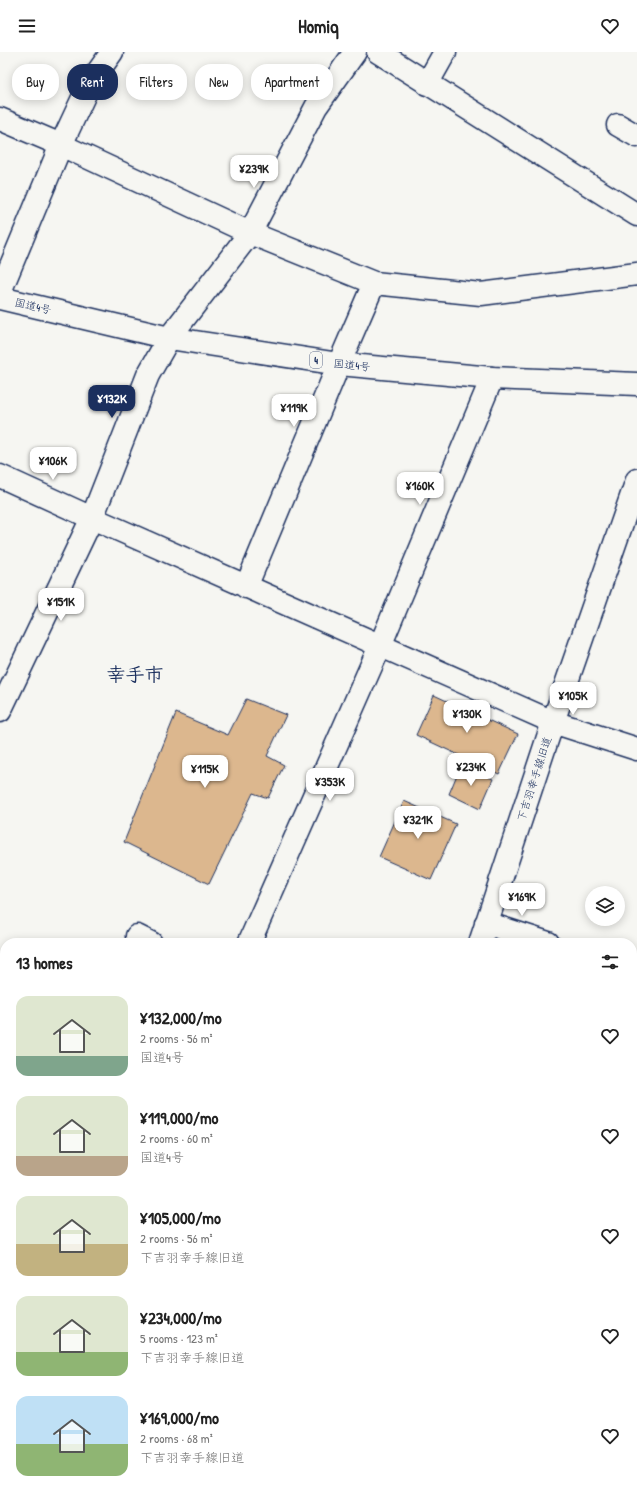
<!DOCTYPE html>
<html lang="en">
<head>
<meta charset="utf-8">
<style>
	:root { --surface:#fff; --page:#f6f6f6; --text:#222; --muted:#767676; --accent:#1b2f5e }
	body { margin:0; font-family:"Patrick Hand","Klee One",sans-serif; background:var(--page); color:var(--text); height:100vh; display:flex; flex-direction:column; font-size:15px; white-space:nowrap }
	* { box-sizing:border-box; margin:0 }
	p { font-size:13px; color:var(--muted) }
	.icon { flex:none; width:22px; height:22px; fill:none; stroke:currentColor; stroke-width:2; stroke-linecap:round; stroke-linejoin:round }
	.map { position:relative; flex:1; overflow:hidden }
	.drawer { position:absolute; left:0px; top:886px; width:637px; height:556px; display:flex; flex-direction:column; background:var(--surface); border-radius:16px 16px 0 0; box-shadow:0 2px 10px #0003 }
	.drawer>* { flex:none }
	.hud { position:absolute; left:12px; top:12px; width:400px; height:36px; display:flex; gap:8px }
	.fabs { position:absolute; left:585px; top:834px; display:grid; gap:8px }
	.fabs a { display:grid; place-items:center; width:40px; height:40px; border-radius:50%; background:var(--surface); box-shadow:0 2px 10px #0003; font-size:20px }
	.price { position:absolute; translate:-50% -34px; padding:0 9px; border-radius:8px; background:#fff; color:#222; font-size:13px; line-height:26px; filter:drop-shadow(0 1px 2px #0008) }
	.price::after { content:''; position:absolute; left:50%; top:24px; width:12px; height:9px; margin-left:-6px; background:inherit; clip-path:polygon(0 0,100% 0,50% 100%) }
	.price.selected { background:var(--accent); color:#fff }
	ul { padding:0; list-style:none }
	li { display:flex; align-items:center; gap:12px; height:100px; padding:0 16px }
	li span { display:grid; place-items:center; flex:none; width:112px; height:80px; border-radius:12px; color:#555 }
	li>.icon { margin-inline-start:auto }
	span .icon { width:48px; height:48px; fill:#fffc; stroke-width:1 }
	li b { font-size:17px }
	h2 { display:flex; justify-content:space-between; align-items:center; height:48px; padding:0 16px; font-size:17px }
	.chip { padding:0 14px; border-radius:16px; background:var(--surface); box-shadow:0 2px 10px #0003; font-size:14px; line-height:36px }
	.chip.selected { background:var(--accent); color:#fff }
	header { display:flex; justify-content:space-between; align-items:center; height:52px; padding:0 16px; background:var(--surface); font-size:18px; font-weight:700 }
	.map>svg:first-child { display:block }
	.building { fill:#dcb78e; stroke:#1b2f5e }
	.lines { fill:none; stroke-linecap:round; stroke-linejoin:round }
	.minor-casing { stroke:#1b2f5e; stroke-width:25 }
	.highway-casing { stroke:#1b2f5e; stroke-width:25 }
	.minor { stroke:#f6f6f2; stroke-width:22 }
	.highway { stroke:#f6f6f2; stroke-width:22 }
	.labels { text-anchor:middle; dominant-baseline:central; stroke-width:3; stroke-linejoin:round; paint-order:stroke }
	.shield { fill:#f6f6f2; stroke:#5d6b8a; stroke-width:1 }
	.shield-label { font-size:10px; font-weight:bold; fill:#1b2f5e }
	.street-label { font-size:11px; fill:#1b2f5e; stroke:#f6f6f2 }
	.town-label { font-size:19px; font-weight:bold; fill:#1b2f5e; stroke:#f6f6f2 }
</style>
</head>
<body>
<header><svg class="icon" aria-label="menu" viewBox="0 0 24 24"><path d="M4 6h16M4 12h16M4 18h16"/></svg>Homiq<svg class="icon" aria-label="heart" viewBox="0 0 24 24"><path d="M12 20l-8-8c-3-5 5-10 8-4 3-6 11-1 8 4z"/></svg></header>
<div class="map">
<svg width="637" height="1442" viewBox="0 0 637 1442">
	<rect width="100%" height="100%" fill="#f6f6f2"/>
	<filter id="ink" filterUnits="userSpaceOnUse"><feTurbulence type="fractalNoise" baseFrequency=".025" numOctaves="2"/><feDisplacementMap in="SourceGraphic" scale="8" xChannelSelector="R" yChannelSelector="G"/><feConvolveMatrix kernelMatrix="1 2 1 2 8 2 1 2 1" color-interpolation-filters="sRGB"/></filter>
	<g filter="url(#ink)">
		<path class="building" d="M434,643l84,39 -19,40 -83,-39z
			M246,647l40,16 -19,41 17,9 -16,33 -15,-5 -44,91 -85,-42 52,-129 52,22z
			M461,713l32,14 -13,30 -31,-15z
			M404,749l52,23 -25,56 -52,-23z
			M35,1437h142l-1,5h-143z"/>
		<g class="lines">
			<defs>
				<path id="minor" d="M378,0l259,163
					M427,32l18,-32
					M0,67l61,26 189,88 124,50 107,11 156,-20
					M618,73l19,11
					M0,240l61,-147 29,-62 22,-31
					M0,424l92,42 461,204 84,27
					M246,535l93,-223 35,-81
					M0,659l92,-193 56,-143 21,-37 81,-105 66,-126 39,-55
					M486,871l62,20
					M137,884l14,7
					M249,891l131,-297 112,-268
					M480,891l73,-221 84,-242
					M0,1147l5,3
					M637,1200l-4,12 4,2
					M0,1211l5,2
					M632,1278l5,2
					M0,1304l5,2
					M0,1353l5,2
					M632,1385l5,2
					M420,1437l11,4
					M4,1442l2,-5
					M303,1442l1,-5"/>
				<path id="highway" d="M0,246l169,40 170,26 153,14 145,6"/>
			</defs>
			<use href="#minor" class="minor-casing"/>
			<use href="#highway" class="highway-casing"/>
			<use href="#minor" class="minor"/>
			<use href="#highway" class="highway"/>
		</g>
	</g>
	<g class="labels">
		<rect class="shield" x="310" y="300" width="12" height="16" rx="3"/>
		<g class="shield-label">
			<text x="316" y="308">4</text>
		</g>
		<g class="street-label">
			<text transform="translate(33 254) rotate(13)">国道4号</text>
			<text transform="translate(352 313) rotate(6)">国道4号</text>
			<text transform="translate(534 727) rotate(-72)">下吉羽幸手線旧道</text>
		</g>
		<g class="town-label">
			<text x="135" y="622">幸手市</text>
		</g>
	</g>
</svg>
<div class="fabs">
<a><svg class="icon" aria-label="layers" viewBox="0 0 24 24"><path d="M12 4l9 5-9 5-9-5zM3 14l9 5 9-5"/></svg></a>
</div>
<b class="price" style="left:254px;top:137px">¥239K</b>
<b class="price selected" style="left:112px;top:367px">¥132K</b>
<b class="price" style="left:294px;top:376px">¥119K</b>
<b class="price" style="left:53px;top:429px">¥106K</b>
<b class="price" style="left:420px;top:454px">¥160K</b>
<b class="price" style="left:61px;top:570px">¥151K</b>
<b class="price" style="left:573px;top:664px">¥105K</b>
<b class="price" style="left:467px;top:682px">¥130K</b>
<b class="price" style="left:471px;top:735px">¥234K</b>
<b class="price" style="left:205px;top:737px">¥115K</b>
<b class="price" style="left:330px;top:750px">¥353K</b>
<b class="price" style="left:418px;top:788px">¥321K</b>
<b class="price" style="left:522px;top:865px">¥169K</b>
<div class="hud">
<a class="chip">Buy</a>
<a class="chip selected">Rent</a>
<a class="chip">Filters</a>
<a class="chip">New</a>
<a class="chip">Apartment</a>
</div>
<section class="drawer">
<h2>13 homes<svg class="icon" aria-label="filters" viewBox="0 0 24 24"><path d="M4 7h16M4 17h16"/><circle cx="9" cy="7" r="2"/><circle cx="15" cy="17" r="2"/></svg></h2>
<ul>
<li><span style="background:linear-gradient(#dfe7d0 75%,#7fa58c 0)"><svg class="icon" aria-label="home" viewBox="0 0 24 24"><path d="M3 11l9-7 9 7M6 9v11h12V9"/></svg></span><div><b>¥132,000/mo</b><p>2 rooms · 56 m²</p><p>国道4号</p></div><svg class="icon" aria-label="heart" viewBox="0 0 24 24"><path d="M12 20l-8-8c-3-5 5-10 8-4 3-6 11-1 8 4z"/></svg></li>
<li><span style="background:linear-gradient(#dfe7d0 75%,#b9a48a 0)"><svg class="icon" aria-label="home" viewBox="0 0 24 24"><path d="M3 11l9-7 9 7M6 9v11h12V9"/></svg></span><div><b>¥119,000/mo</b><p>2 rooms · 60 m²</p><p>国道4号</p></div><svg class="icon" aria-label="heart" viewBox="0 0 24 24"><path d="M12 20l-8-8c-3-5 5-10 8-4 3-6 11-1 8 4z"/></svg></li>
<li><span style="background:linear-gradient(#dfe7d0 60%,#c2b280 0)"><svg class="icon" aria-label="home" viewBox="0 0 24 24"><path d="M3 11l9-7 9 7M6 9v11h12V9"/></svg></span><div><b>¥105,000/mo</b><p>2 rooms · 56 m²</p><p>下吉羽幸手線旧道</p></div><svg class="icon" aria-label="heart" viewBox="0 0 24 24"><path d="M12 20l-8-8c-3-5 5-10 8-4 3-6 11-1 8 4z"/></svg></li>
<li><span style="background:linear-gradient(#dfe7d0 70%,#8fb573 0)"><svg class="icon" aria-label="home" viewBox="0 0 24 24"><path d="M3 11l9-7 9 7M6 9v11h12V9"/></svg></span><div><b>¥234,000/mo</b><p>5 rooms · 123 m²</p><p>下吉羽幸手線旧道</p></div><svg class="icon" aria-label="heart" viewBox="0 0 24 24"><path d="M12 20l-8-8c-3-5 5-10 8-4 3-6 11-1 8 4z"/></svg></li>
<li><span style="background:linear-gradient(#bfe0f5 60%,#8fb573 0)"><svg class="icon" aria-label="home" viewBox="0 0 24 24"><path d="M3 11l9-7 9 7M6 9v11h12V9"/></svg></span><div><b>¥169,000/mo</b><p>2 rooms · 68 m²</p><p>下吉羽幸手線旧道</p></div><svg class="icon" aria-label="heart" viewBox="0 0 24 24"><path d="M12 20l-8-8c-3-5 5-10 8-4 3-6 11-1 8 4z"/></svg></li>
</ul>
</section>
</div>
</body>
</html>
